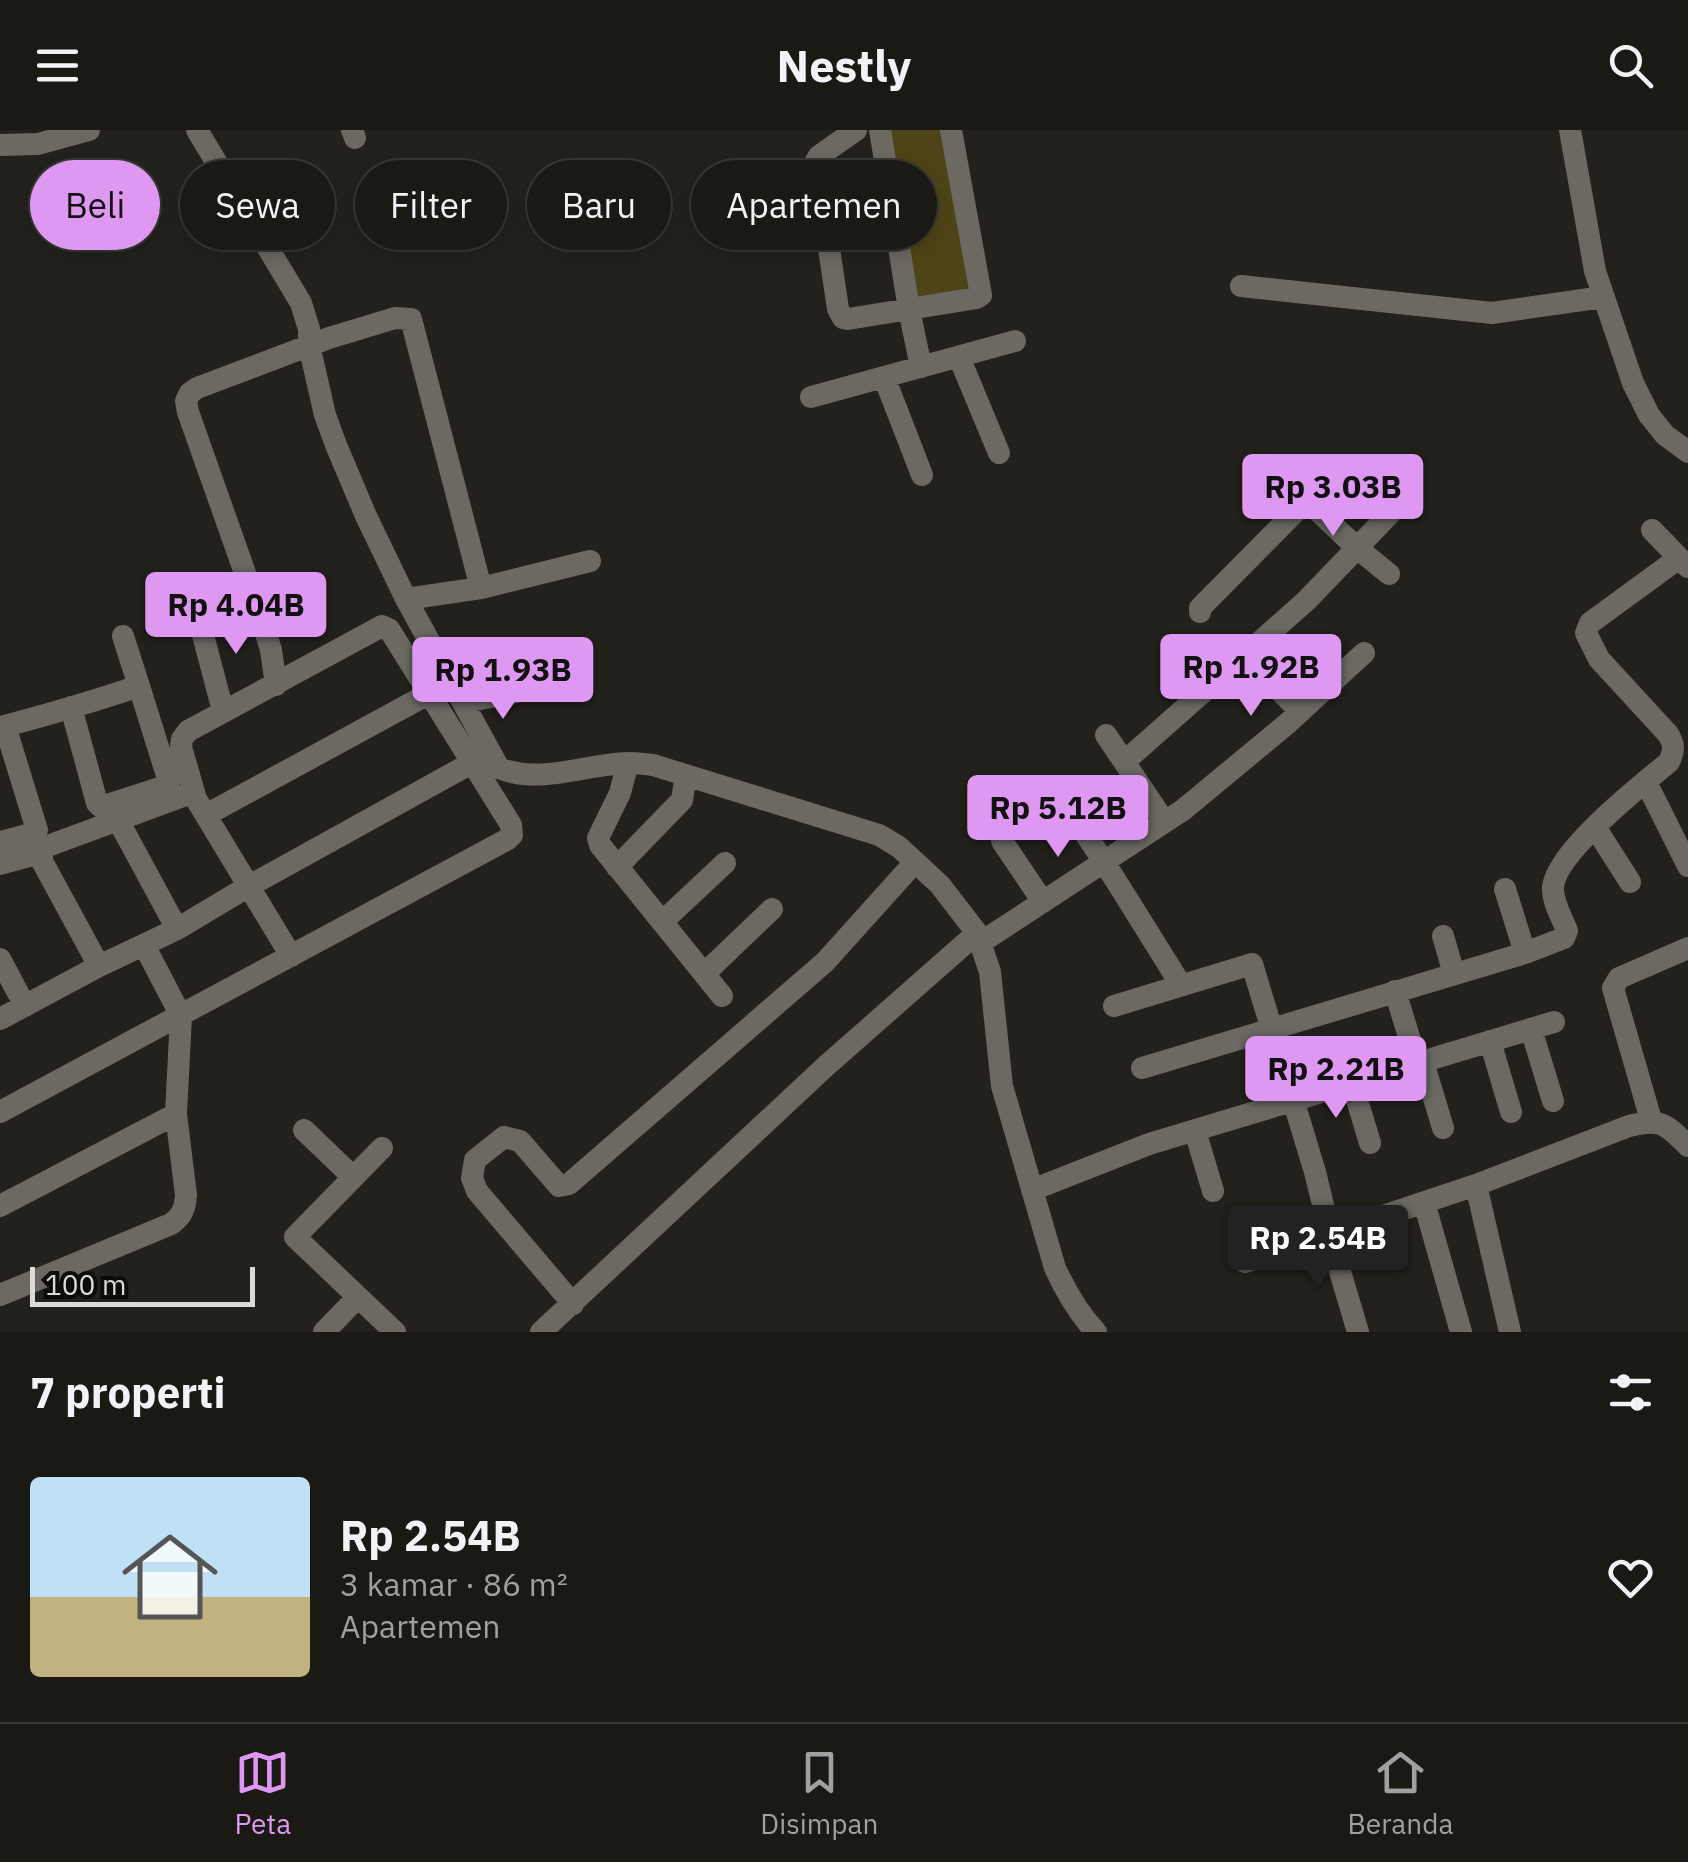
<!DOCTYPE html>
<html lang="id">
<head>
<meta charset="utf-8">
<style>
	:root { --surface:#1a1914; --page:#272622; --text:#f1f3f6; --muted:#9fa0a0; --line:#383834; --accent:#de98f2 }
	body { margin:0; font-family:"IBM Plex Sans",sans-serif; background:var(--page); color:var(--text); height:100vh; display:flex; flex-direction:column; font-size:38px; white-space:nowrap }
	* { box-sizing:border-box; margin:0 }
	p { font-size:32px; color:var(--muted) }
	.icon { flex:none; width:55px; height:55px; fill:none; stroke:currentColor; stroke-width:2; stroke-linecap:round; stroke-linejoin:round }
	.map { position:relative; height:1202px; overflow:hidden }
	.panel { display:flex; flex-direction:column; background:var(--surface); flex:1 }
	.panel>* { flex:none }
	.banner { position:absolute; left:30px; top:30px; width:1000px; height:90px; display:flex; gap:20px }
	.scale { position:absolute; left:30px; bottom:25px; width:225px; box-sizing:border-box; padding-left:10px; border:5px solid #dbdad6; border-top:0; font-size:28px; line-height:35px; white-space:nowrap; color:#dbdad6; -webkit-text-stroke:8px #0b0b08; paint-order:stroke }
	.price { position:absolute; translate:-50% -85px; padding:0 22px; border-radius:10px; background:var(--accent); color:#111; font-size:32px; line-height:65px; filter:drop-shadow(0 2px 5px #0008) }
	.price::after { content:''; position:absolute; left:50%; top:60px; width:30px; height:22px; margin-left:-15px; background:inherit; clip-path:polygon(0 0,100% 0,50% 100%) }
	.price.active { background:#222; color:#fff }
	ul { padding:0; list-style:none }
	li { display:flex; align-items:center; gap:30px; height:250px; padding:0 30px }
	li span { display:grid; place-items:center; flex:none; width:280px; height:200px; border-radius:10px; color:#555 }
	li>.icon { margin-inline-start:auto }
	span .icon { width:120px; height:120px; fill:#fffc; stroke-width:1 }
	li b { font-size:42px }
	h2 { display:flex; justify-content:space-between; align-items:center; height:120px; padding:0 30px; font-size:42px }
	.chip { padding:0 35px; border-radius:45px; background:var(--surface); box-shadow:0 5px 15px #0003,0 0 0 2px var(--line); font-size:35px; line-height:90px }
	.chip.active { background:var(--accent); color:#111 }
	header { display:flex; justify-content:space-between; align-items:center; height:130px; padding:0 30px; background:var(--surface); font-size:45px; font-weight:700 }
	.tab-bar { display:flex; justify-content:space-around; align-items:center; height:140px; border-top:2px solid var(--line); background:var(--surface); font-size:28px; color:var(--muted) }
	.tab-bar a { display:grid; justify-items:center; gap:5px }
	.tab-bar .active { color:var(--accent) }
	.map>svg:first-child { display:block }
	.building { fill:#4f4417 }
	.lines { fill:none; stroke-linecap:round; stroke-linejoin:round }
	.minor { stroke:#6b6962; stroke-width:22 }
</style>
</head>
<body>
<header><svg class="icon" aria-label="menu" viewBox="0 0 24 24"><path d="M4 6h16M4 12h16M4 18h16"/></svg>Nestly<svg class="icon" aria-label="search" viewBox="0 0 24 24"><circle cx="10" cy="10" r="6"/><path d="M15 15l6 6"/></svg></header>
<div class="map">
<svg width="1688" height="1202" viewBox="0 0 1688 1202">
	<rect width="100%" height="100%" fill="#23211b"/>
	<path class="building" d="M886,0h57l28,162 -55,9z"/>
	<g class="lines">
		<path class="minor" d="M197,0l104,173 8,26v16l16,70 11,30 30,71 40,83 93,169c42,17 86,-4 129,-5 8,0 17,1 25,2l226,70 20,12 41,38 37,48 13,39 12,114 53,182c11,24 23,45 41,64
			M352,0l3,8
			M856,0l-37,26 -3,5 22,148 5,9 5,1 129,-21 4,-3 -30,-165
			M880,0l29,179 12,58
			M1570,0l25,141 38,112 16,32 16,20 23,17
			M0,15l38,-1 51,-14
			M1241,156l251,27 111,-16
			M959,227l40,96
			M884,247l38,98
			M811,267l204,-56
			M1652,400l36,37
			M1389,444l-32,-26 44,-46
			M406,469l75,-11 109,-27
			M198,486l25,95
			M123,506l16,50
			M1244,525l56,56
			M276,555l-5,-35 -9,-29 -74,-209 -2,-11 4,-8 7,-5 132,-50 66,-20 16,1 70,269
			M464,572l68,-13
			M0,597l5,-1c45,-12 90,-25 134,-40l30,96 -3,4 -65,21 -4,-4 -26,-96
			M1106,605l58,86
			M1124,632l182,-161 51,-53 -42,-40 -9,-2 -7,2 -99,100v4
			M628,633l-8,30 -22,45 2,7 122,151
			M1646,652l42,84
			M1055,658l53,80 73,117
			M206,685l224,-122
			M118,690l59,109
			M1595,697l35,55
			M1002,711l41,61
			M0,712l35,-9 2,-3 -32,-104
			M0,734l41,-11
			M617,737l65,-67 4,-25
			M1505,759l20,64
			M662,792l63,-59
			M1443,806l11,38
			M980,813l203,-133 105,-87 76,-70
			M0,829l25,47
			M99,836l-56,-103 -2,-10 4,-6 149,-55
			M704,844l68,-65
			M1395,861l22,72
			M1114,876l138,-42 63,208 21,86 22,74
			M0,889l99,-53 78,-37 72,-43 235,-130
			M1531,899l22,72
			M1490,911l21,71
			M1423,932l20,66
			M1142,938l383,-115 39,-15 3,-7c-5,-14 -15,-29 -14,-44 3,-35 88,-102 116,-125 5,-11 6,-17 -1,-28l-69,-75 -13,-26 4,-10 89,-65
			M1352,953l18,60
			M0,982l508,-273 4,-4 -1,-10 -122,-196 -7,-3 -194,105 -6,8 -1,8 15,52 95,157
			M1651,990l-38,-132 6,-10 69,-30
			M304,1000l49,47
			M1195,1001l18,60
			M382,1018l-87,89 100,95
			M1476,1055l34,147
			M1032,1060l117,-46 405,-122
			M1424,1072l37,130
			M0,1076l176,-92
			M1245,1132l231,-77 153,-59c32,-8 37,-2 59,20
			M0,1165l171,-71c11,-8 14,-15 15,-29l-10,-81 5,-98 -37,-71
			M573,1174l-96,-113 -5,-13 3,-18 29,-23 16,4 39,45 10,-2 256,-222 90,-100
			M324,1202l34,-35
			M541,1202l285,-266 151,-133"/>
	</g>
</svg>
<div class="scale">100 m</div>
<b class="price" style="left:1333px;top:409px">Rp 3.03B</b>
<b class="price" style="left:236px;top:527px">Rp 4.04B</b>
<b class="price" style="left:1251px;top:589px">Rp 1.92B</b>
<b class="price" style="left:503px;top:592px">Rp 1.93B</b>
<b class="price" style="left:1058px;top:730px">Rp 5.12B</b>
<b class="price" style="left:1336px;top:991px">Rp 2.21B</b>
<b class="price active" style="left:1318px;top:1160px">Rp 2.54B</b>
<div class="banner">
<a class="chip active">Beli</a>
<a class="chip">Sewa</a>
<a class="chip">Filter</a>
<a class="chip">Baru</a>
<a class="chip">Apartemen</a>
</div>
</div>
<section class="panel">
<h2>7 properti<svg class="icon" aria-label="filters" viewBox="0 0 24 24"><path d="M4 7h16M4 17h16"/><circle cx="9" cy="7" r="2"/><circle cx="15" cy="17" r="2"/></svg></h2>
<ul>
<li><span style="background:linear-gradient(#bfe0f5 60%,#c2b280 0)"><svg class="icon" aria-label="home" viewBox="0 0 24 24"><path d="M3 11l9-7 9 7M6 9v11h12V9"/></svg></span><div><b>Rp 2.54B</b><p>3 kamar · 86 m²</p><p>Apartemen</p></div><svg class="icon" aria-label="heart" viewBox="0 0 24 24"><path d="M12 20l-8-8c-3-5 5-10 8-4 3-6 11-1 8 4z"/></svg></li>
</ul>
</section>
<nav class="tab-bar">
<a class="active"><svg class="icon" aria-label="map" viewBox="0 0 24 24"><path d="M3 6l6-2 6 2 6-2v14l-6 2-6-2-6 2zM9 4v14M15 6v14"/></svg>Peta</a>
<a><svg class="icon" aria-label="saved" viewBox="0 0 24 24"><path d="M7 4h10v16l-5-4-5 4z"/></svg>Disimpan</a>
<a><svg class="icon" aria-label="home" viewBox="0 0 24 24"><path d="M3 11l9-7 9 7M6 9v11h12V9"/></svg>Beranda</a>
</nav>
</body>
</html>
